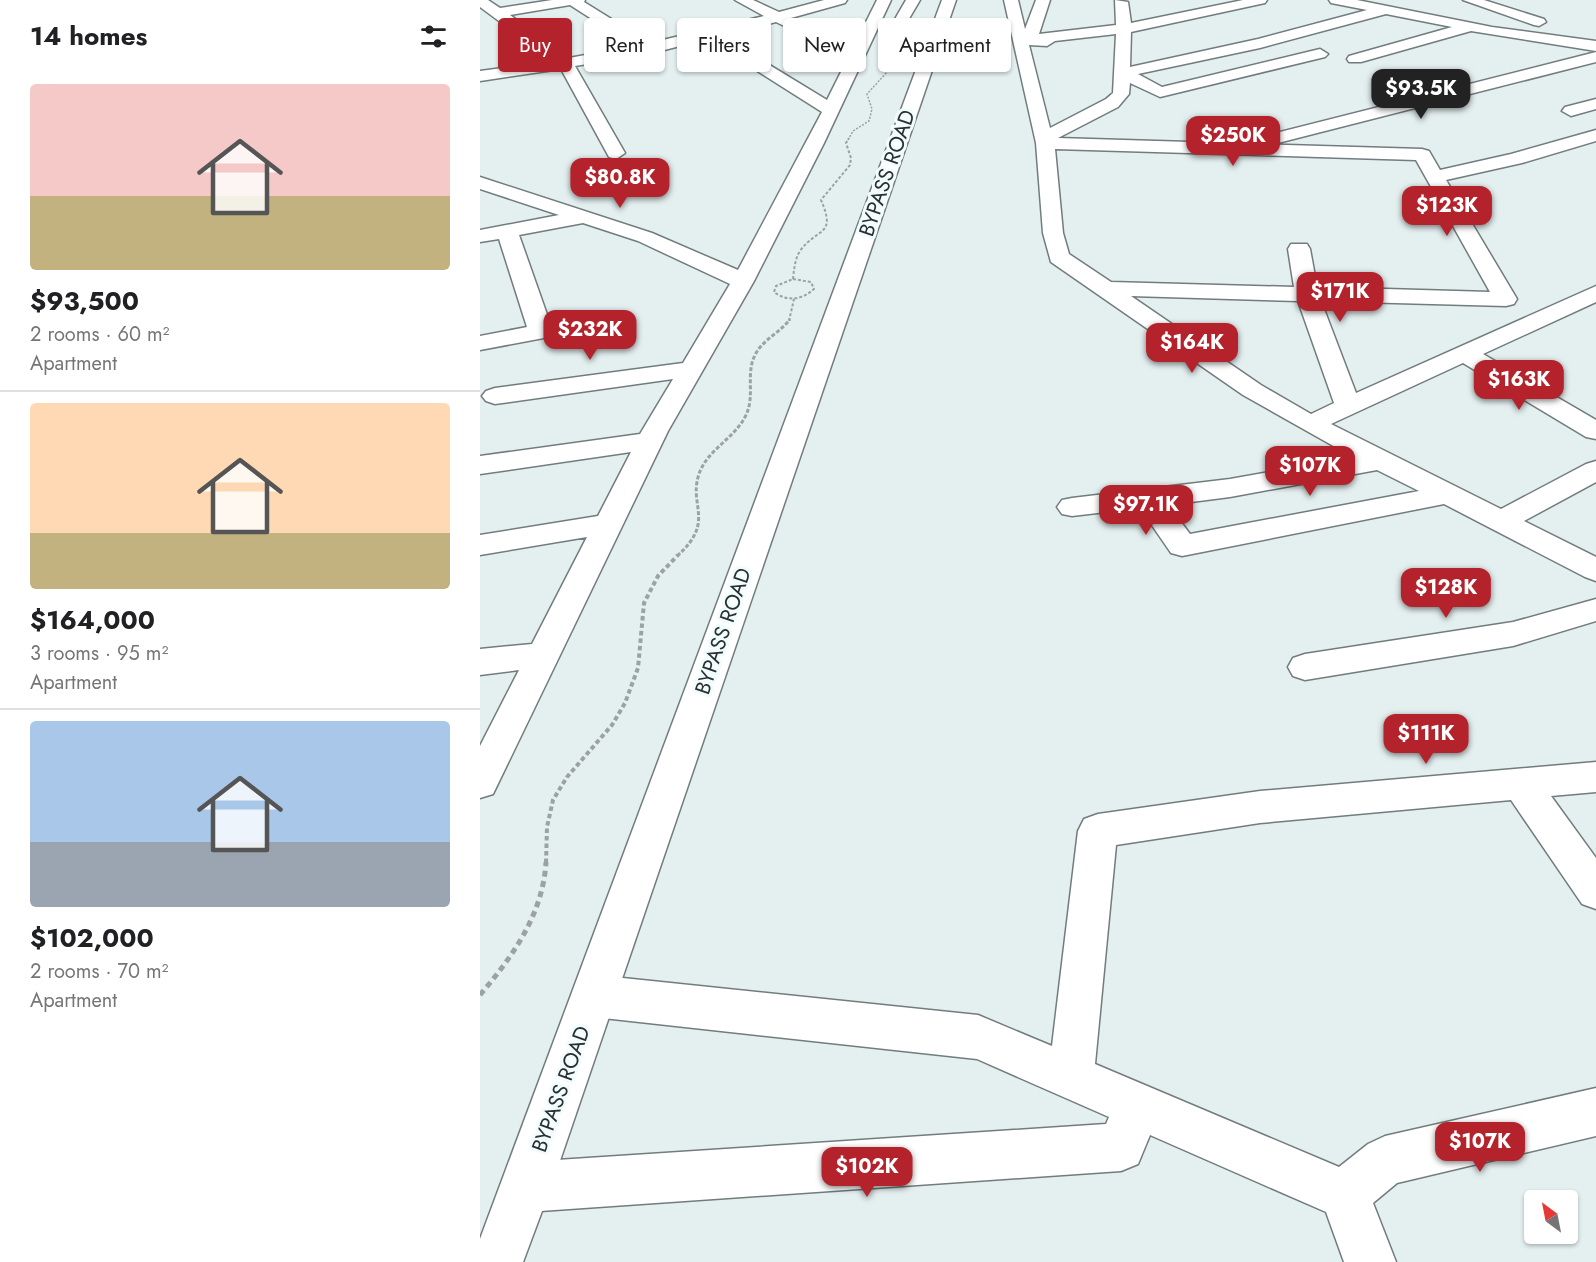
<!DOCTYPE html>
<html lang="en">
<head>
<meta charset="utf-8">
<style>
	:root { --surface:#fff; --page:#f2f2f2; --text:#202124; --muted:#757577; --line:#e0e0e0; --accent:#b4232c }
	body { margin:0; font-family:Jost,sans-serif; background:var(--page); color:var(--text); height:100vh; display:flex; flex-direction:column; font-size:22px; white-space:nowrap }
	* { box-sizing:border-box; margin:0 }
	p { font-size:20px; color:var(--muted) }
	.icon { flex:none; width:33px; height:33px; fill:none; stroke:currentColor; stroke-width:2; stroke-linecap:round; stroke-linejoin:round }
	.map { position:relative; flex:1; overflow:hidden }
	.panel { display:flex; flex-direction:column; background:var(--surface); width:480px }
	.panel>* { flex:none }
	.banner { position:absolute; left:18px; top:18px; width:570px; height:54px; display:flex; gap:12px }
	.needle { width:39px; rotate:328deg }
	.tools { position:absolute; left:1044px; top:1190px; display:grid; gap:12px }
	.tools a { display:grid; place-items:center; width:54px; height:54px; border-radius:6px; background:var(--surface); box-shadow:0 2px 4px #0004; font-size:30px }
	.price { position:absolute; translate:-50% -51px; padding:0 14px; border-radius:12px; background:var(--accent); color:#fff; font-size:20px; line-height:39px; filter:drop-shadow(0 2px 3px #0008) }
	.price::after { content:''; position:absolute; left:50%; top:36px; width:18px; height:14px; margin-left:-9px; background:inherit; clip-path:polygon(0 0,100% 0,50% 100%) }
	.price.current { background:#222; color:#fff }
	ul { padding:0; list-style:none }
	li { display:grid; align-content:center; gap:12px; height:318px; padding:0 30px }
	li+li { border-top:2px solid var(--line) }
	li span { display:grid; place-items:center; height:186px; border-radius:6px; color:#555 }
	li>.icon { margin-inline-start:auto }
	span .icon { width:108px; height:108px; fill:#fffc; stroke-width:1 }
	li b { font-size:26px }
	h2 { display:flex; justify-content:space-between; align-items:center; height:72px; padding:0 30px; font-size:26px }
	.tag { padding:0 21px; border-radius:6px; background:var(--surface); box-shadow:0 2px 4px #0004; font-size:21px; line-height:54px }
	.tag.current { background:var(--accent); color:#fff }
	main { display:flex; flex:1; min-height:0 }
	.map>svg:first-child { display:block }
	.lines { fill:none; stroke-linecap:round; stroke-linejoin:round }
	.minor-casing { stroke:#727c7d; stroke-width:3 }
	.major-casing { stroke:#727c7d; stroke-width:3 }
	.path-far4 { stroke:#9aa2a3; stroke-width:1.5; stroke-dasharray:2 1.5; stroke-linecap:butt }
	.path-far3 { stroke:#9aa2a3; stroke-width:2; stroke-dasharray:3 2; stroke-linecap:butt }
	.path-far2 { stroke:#9aa2a3; stroke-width:3; stroke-dasharray:4 2; stroke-linecap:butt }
	.path-far1 { stroke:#9aa2a3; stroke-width:4; stroke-dasharray:4.5 3; stroke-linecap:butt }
	.path { stroke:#9aa2a3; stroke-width:5; stroke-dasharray:6 4.5; stroke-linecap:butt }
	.minor { fill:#fff; fill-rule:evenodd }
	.major { fill:#fff; fill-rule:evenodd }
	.labels { text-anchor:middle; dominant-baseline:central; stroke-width:6; stroke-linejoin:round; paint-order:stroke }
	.street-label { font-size:21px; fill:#2b2f30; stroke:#f1fcfd }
</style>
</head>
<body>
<main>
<section class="panel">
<h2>14 homes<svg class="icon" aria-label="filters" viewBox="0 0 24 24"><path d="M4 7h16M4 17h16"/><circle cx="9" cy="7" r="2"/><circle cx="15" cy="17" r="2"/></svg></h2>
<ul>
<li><span style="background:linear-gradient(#f6c9c9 60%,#c2b280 0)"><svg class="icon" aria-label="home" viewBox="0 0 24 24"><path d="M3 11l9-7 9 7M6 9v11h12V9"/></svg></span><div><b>$93,500</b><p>2 rooms · 60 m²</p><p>Apartment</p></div></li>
<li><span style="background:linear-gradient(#ffd9b3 70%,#c2b280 0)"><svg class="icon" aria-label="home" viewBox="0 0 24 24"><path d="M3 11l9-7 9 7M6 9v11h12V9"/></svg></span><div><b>$164,000</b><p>3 rooms · 95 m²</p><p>Apartment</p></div></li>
<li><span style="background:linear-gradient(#a9c7e8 65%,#9aa5b1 0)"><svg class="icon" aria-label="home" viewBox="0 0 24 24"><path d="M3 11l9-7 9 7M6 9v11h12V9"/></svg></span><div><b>$102,000</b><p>2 rooms · 70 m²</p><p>Apartment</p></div></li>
</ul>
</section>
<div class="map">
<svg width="1116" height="1262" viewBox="0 0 1116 1262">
	<rect width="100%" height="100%" fill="#e4eff0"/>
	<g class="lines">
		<defs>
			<path id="minor" d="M0,0h8l12,8 52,-8h33l-1,2 66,41 114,-27 -29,-16h18l26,12 45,-12h23l-2,3 -54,15 32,16 26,22 28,-56h14l-67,143 -70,138 -86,150 -175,363 -13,4v-52l39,-76 -39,5v-26l52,-5 55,-107 -107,18v-20l118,-19 33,-64 -151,22v-18l160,-22 33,-55 -178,25 -9,-3 -4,-5 4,-5 9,-3 188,-25 47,-79 -92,-43 -55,-18 -64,12 31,88 47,-9 8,2 4,5 -4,5 -8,2 -117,22v-14l47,-9 -28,-88 -19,3v-12l79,-15 -79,-26v-12l172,56 86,37 84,-158 -115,-73 -58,15 -74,12 50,87 -9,6 -7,-2 -48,-88 -81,12v-10l73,-10 -73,-54zM90,5l64,41 -65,12 -59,-43zM296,22l37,18 19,20 12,6 -17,34 -105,-64z
				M426,0h14l-17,29h-10l-2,-3z
				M524,0h14l7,29 11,-29h14l-11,34 77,-9 -1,-25 13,2 3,21 112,-23h24l-2,3 -134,29 -1,35 128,-28 109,-29 -36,-7 -2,-3h28l135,27 104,14v10l-125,-20 -110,31h-12l-2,-3 2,-3 103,-29 -66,-13 -126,34 -122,26 24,13 158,-38 8,5 -3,3 -165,40 -30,-14 -1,11 -11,13 -60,31 364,11 7,2 11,19 71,-16 85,-24v11l-74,22 -76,17 71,119 -3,5 -8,2 -185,-5 35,92 240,-107v16l-113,52 113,66v19l-10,-2 -123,-74 -132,61 170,85 85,-45 10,-3v21l-72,39 72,36v24l-11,-4 -141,-73 -262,52 -11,-3 -31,-45 -68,8 -10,-2 -5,-7 5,-7 10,-2 158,-19 123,-22 -110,-62 -192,-133 -8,-29 -7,-90zM636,34l-3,59 -7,6 -56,29 -21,-83 18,1 8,-5zM575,149l361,11 74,132 -173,-5 -7,-38 -3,-5h-16l-3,5 6,38 -183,-5 -42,-28 -6,-21zM651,296l167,5 36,102 -23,11 -50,-29zM897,470l42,21 -229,43 -22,-29 62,-8z
				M983,0h21l60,19 2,3 -7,4 -5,-1z
				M1116,52v10l-322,82 -9,-5 3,-4z
				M1116,99v10l-25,7 -9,-5 3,-4z
				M1116,599v22l-83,25 -208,34 -12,-4 -5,-9 5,-9 12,-4 208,-32z
				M1116,762v30l-45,4 45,62v51l-14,-5 -71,-104 -251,23 -144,22 -21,219 244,103 29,-23 17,-8 211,-48v48l-199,47 -24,20 23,59h-52l-18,-50 -176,-77 -12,29 -17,7 -595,41 -18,-7 -7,-18 7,-18 18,-7 580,-38 3,-7 -132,-58 -383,-42 -16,-6 -6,-15 6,-15 16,-6 384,40 74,31 26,-215 6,-12 14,-5 162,-23z"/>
			<path id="major" d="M462,0h14l-405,1187 -28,75h-43v-23z"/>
		</defs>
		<use href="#minor" class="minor-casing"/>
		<use href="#major" class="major-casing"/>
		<path class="path-far4" d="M368,140l5,-9 16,-10 3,-12 -5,-15 21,-23 2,-4 -5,-10 12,-17"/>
		<path class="path-far3" d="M313,279c1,-10 2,-20 7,-28 17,-24 37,-14 21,-51l29,-35 1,-7 -5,-15 3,-5
			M313,279l18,3 3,7c-12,11 -27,13 -40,3l2,-6z
			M309,321l5,-22"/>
		<path class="path-far2" d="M197,556c41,-36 8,-52 24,-87 10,-21 33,-31 44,-52 11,-20 0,-42 10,-62 8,-16 25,-22 35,-36"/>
		<path class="path-far1" d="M66,863l1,-36 6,-27 14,-23 45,-52 13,-22 13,-35 6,-65 14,-27 20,-21"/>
		<path class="path" d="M0,995c33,-39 63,-81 66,-133"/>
		<use href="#minor" class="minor"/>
		<use href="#major" class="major"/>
	</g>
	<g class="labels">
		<g class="street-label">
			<text transform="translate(407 173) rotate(-71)">BYPASS ROAD</text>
			<text transform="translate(243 631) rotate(-71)">BYPASS ROAD</text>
			<text transform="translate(81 1089) rotate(-70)">BYPASS ROAD</text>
		</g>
	</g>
</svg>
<div class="tools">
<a><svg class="needle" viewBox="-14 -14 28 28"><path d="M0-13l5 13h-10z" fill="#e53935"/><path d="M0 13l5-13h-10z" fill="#757577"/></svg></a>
</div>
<b class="price current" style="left:941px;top:120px">$93.5K</b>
<b class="price" style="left:753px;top:167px">$250K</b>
<b class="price" style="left:140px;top:209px">$80.8K</b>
<b class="price" style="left:967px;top:237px">$123K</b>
<b class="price" style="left:860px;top:323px">$171K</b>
<b class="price" style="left:110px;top:361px">$232K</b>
<b class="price" style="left:712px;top:374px">$164K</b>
<b class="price" style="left:1039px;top:411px">$163K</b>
<b class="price" style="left:830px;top:497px">$107K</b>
<b class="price" style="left:666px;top:536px">$97.1K</b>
<b class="price" style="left:966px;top:619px">$128K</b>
<b class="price" style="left:946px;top:765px">$111K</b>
<b class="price" style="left:1000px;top:1173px">$107K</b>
<b class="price" style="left:387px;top:1198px">$102K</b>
<div class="banner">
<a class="tag current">Buy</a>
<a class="tag">Rent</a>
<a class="tag">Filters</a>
<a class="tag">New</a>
<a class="tag">Apartment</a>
</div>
</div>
</main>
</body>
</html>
